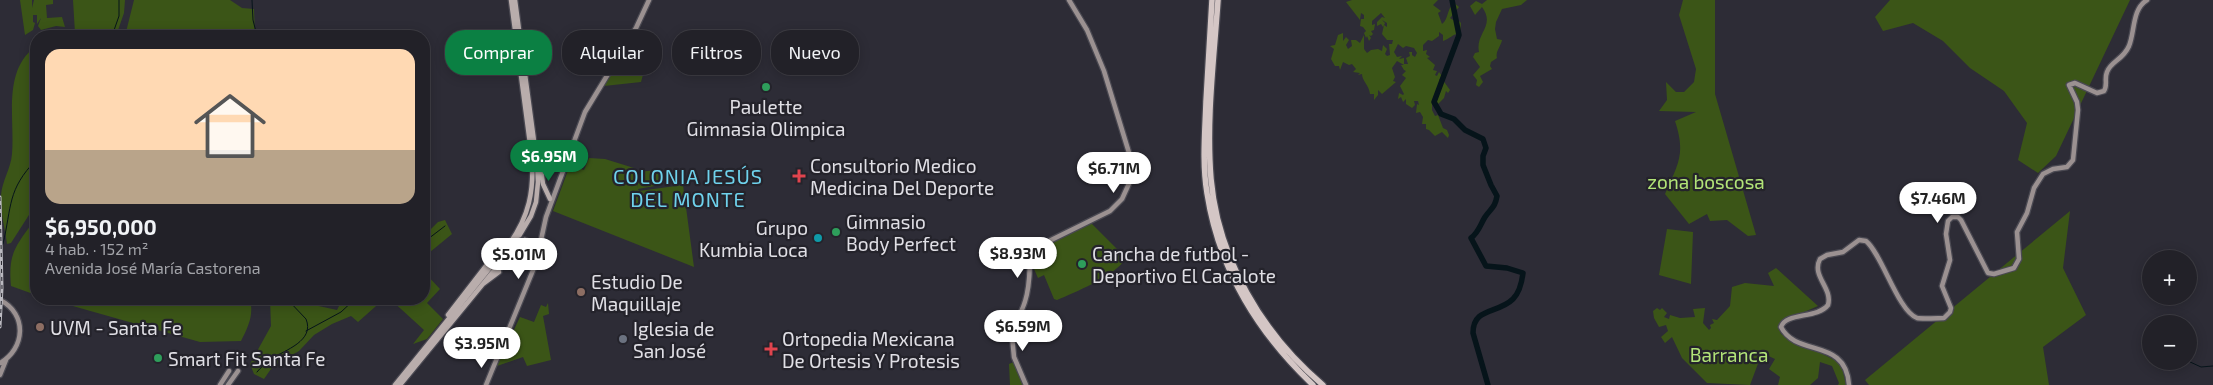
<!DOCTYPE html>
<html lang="es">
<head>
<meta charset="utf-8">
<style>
	:root { --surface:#222128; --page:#2e2e34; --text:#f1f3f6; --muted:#a2a3a8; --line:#3f3e45; --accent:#0b8043 }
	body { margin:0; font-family:"Exo 2",sans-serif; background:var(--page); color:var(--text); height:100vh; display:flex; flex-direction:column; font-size:19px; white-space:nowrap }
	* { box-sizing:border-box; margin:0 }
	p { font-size:16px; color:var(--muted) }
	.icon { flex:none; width:28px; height:28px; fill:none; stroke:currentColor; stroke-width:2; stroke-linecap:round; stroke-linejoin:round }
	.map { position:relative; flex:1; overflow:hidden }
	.drawer { position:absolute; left:30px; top:30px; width:400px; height:275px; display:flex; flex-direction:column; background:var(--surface); border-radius:20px; box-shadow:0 2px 12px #0003,0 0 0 1px var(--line) }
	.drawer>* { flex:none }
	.banner { position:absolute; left:445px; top:30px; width:475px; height:45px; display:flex; gap:10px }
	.controls { position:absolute; left:2142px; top:250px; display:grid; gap:10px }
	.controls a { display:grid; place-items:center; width:55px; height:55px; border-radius:50%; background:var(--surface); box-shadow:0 2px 12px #0003,0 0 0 1px var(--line); font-size:25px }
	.price { position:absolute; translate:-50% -42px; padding:0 11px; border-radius:18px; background:#fff; color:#222; font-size:16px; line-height:32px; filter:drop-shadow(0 1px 2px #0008) }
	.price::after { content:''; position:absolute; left:50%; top:30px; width:15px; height:11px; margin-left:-8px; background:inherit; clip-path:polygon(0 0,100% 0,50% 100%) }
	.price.active { background:var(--accent); color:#fff }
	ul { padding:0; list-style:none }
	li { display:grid; align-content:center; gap:10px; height:265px; padding:0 15px }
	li+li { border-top:1px solid var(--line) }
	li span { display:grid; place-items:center; height:155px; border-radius:15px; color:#555 }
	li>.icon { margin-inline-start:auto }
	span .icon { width:90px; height:90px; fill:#fffc; stroke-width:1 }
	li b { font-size:21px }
	.pill { padding:0 18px; border-radius:20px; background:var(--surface); box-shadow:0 2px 12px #0003,0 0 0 1px var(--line); font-size:18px; line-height:45px }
	.pill.active { background:var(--accent); color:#fff }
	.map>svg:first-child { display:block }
	.green { fill:#3b5517; fill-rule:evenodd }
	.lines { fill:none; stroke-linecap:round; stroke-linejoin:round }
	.stream { stroke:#06141a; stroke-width:1 }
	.river { stroke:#06141a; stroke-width:5.5 }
	.secondary-casing { stroke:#4a4952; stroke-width:7 }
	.primary-casing { stroke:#4a4952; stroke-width:7 }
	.motorway-casing { stroke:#4a4952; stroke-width:8 }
	.secondary { stroke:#9b9191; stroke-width:4.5 }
	.primary { stroke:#b9adac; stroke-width:4.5 }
	.motorway { stroke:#d4c6c5; stroke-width:5.5 }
	.rail-casing { stroke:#bbbac1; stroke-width:3 }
	.rail { stroke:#24232b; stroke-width:1; stroke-dasharray:4; stroke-linecap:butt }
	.primary-bridge-casing { stroke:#4a4952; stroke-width:7; stroke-linecap:butt }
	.primary-bridge { stroke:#b9adac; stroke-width:4.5 }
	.leisure-dot { fill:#2e9e5b; stroke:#24232b; stroke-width:2 }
	.health-dot { fill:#e0444e; stroke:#24232b; stroke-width:2 }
	.culture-dot { fill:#0f9aa8; stroke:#24232b; stroke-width:2 }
	.education-dot { fill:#8d6e63; stroke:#24232b; stroke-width:2 }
	.worship-dot { fill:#6b7280; stroke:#24232b; stroke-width:2 }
	.labels { text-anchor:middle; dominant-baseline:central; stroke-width:4.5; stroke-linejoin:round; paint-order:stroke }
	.poi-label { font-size:19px; fill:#e0dfe5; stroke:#24232b; text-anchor:start }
	.park-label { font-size:19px; fill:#b2e478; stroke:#24232b }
	.neighbourhood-label { font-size:20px; letter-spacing:1px; fill:#6fd2ec; stroke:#24232b }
</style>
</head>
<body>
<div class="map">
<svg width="2213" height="385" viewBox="0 0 2213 385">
	<rect width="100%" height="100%" fill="#2d2c36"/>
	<path class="green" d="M20,0h12v8l2,-8h19v4l-7,1 1,13 15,-1 3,10 -9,-1 -15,4 -3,-4 3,-8 -4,6v-9h-4v7l2,1 -2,7 -8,5z
		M73,0h52l-1,13 -8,23h-27l-14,-3z
		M134,0h96l12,8 12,1 1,27h-130z
		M1352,0h86l-5,5 8,6 -3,2 4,11c7,-5 4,-14 12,-21l5,4 -9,11 3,2 3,-2 5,5 -1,10c-8,1 -10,6 -17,8v-6l-4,-3v4l-7,5 -4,-1 -5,5v6l4,-1 -1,4 4,3 -3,1 8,7 -2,5 4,1 -2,4 2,1 2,-4 3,4 -3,4 3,-1 8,11 -2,3 -2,-2 -2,7 -7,7 -5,-1v6l3,6 3,-1 5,13 4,2 2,5 -1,3 -6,-6 -7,4 -6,-6 -3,-1v-5h-4l1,-7 -3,-5 -4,1 1,-9 2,1 -1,-4h-4l1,4 -3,3 -6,-4v-5l-3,3 -2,-5 -3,2 1,-6 4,2 1,-1 -4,-8 6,-8 -4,-3 4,-4 -2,-1 -3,-5h3l-7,-4 -5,7 3,9 -2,4 3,1 -14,12 -4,-4v5l-4,5v-6h-4c-1,-9 -8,-13 -8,-20l-4,1 2,-2 -7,-1 3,-3 -4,-5 -3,1 -6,-3 -3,8 -1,-4h-4l-4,-7 3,-10 -4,-3 5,-1 3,-10 5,-2v8l3,-4 3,3 -3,5 2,4 4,-3 -1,-6h5l4,3 4,-8v14l3,4 4,-3 7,-1 4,2 1,-6 4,4 -2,5 2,2 3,-1 -1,-11h3l1,-4h-6l-5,-6 2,-9 3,2v-4l-5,-3 3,3 -2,4 -2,-3 -4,2v-4l5,-5 3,1 -4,-5 -9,8v4l3,-1 -1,6 -3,1 2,3 -2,2 -2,-1 2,3 -2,3 -2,-5 -1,2 -2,-5 2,-2 -3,-4 -3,-1 1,-7h3v-4l-3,-2 -1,7 -14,-18zM1398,44l5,4 3,-2 8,2 3,5 -2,4 -3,-2v-3h-3l1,4 -4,2 2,6h-4v-6l-5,1 3,-3 -5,1 -3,-5z
		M1487,0h40l-6,5 -19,4 -6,13 -1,7 2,10 5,1c-1,6 -7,12 -5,18l-6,4 -1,4 2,3 -12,7 3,6 -4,5 -3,-2 1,-5 -4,-5 7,-8 -7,-10 2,-4 4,-1c-4,-19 17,-26 3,-45l-7,8 -5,-9 6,-5 6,3z
		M1683,0h32v94l41,141 -8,1 -21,-16 -17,1 -3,-7 -18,10 -24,-30c13,-30 21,-40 10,-73l21,-9 -37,-1 8,-11 -1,-18 10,10h8l10,-10 2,-13 -17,-54z
		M1890,0h240l-74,156 -18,17 -20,-13 9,-37 -23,-32 -34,-23 -27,-27 -30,-18 -30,8 -8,-14z
		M36,46v158l-25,39 -4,1c-2,-16 -7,-32 -6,-49 1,-14 10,-27 11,-41 3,-36 -10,-83 24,-108z
		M618,62l26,9 -3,11 -37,4z
		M589,158l16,1 29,9 4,20 -1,-16 21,-2 2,15 -22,4 1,2 44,-6 11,82 -141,-56 17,-46 14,5z
		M2070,211l-7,57 23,47 -43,32 6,38h-180l-4,-5z
		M445,220l7,14 -28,23v-27h6l8,-8z
		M33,222l3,1v72l-25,-9c-3,-32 4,-39 22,-64z
		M1091,223l26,26 6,13c-10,14 -49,31 -66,38l-3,-1 -10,-24 -6,3 -4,-9 5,-3 -2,-9 6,-3 2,-7z
		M1667,229l26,3 -2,52 -32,-9z
		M1776,268l42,38 -37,16 -2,7 2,5 60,29 5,22h-8l1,-2 -7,-17 -12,-4 -2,16 -8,7h-32l2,-8 -11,-8 6,-10 -13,-6 -12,32 -43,-2 -25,-25 -10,-21 -7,6 -4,-6 7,-6 -2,-6 -7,2 -5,-9 -1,-7 4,-3 3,2 2,-2 5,5 -3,4 5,2 1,-4 10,3 15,-1 -2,-8 12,-1 -2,15 6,7 2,-2 -1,-3 4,-2 -2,-4 5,1 13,-14 2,-19 13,-4 29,3 -6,-13z
		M424,272l16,17 -13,14 16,16 -16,20 -14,5 11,-14 -34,-31h34z
		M48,299h202c4,16 -2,28 -9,42l-41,1z
		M270,299h30l5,4 32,7 3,-6 -2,-5h46l-26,23 -7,-6 -19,8 -18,11 -15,16 -26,15 -9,13 -10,-5 -4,-10 21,-38z
		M548,303l1,11 -6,2 8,44 -24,6 -4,-9 -26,9 23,-49 14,5 7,-17 5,2z
		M1014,362l10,23h-14l-1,-21z"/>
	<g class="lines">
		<path class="stream" d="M252,0l1,20 4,16
			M112,36l7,-20v-16
			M424,242l21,-16
			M3,244c9,-38 4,-54 33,-84
			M306,331l35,-19 14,-13
			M2188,361l13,6 12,-1
			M257,372c4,-5 9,-9 14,-13 14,-9 44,-18 35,-40l-19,-20"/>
		<path class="river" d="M1452,0l7,35 -25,67 7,12 13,5 11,11 18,9 3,9 -3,8v9l8,20 6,11c-2,12 -6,12 -12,21 -5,8 -6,15 -14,21l15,28 21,2 16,5c-1,8 -4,20 -10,26 -15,15 -40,8 -40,34l15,52"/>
		<defs>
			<path id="secondary" d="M0,300c28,14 25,49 0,63
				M1005,324l-3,4 3,2
				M1008,327c21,-14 22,-49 22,-72l13,-11 67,-33 12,-12 10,-22 -2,-21 -26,-85 -17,-41 -18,-30
				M1007,329l5,7 2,21 12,28
				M0,375l6,-15
				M220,385l9,-14
				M228,385l10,-14
				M486,385l50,-122 10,-46 39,-105 51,-84 13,-28
				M1849,385c-3,-48 -52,-27 -68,-58 5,-15 36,-8 47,-22 5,-17 -17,-29 -8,-46l7,-4 16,-3 16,-12 7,1c16,13 32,70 51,77 5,1 22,0 27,0l6,-6 1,-4 -9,-22 8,-26 -4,-26 2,-13 4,-4h6l3,3 27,53 6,1 20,-6 5,-9 -2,-27 10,-19 7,-25 9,-14 10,-5 14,-2 6,-7 5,-50 -1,-8 -8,-17 6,-2 22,10 7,-2c4,-6 0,-12 3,-19 4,-11 16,-12 22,-26 6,-15 3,-37 18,-46"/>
			<path id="primary" d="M539,154l4,30 7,15
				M519,253l7,1 8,5
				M495,273l22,-21 13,-5 1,-4 -6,-3
				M483,284l16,-12
				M448,315l41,-53 17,-17
				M395,385l115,-142c19,-27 24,-52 22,-84l-21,-159
				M400,385l110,-134 21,-35 5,-14 2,-20 -1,-19 -22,-163"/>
			<path id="motorway" d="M1212,0c-2,34 -4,68 -6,102 -1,30 -4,61 1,91 12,77 50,139 106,192
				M1218,0c-4,59 -12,120 -7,179 7,79 51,155 112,206"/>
		</defs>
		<use href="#secondary" class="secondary-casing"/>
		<use href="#primary" class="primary-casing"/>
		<use href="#motorway" class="motorway-casing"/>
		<use href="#secondary" class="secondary"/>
		<use href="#primary" class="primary"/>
		<use href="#motorway" class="motorway"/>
		<defs>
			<path id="rail" d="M0,197l2,91 -2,39"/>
		</defs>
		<use href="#rail" class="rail-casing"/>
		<use href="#rail" class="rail"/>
		<defs>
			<path id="primary-bridge" d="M506,245l19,-5"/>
		</defs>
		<use href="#primary-bridge" class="primary-bridge-casing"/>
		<use href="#primary-bridge" class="primary-bridge"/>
	</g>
	<g class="leisure-dot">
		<circle cx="766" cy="87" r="5"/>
		<circle cx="836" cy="232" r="5"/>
		<circle cx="1082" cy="264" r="5"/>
		<circle cx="158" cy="358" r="5"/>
	</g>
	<g class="health-dot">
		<path d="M796.5 168.5h5v5h5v5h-5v5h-5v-5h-5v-5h5z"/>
		<path d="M768.5 341.5h5v5h5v5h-5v5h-5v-5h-5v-5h5z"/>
	</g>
	<circle class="culture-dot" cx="818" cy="238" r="5"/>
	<g class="education-dot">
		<circle cx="581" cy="292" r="5"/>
		<circle cx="40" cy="327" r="5"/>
	</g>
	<circle class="worship-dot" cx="623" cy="339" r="5"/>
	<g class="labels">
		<g class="poi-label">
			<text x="766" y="106" text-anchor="middle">Paulette<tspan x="766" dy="22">Gimnasia Olimpica</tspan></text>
			<text x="810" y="165">Consultorio Medico<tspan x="810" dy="22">Medicina Del Deporte</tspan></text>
			<text x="846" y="221">Gimnasio<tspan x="846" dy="22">Body Perfect</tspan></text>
			<text x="808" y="227" text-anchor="end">Grupo<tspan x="808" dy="22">Kumbia Loca</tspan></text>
			<text x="1092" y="253">Cancha de futbol -<tspan x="1092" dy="22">Deportivo El Cacalote</tspan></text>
			<text x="591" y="281">Estudio De<tspan x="591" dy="22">Maquillaje</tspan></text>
			<text x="50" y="327">UVM - Santa Fe</text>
			<text x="633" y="328">Iglesia de<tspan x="633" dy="22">San José</tspan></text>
			<text x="782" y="338">Ortopedia Mexicana<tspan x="782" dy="22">De Ortesis Y Protesis</tspan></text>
			<text x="168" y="358">Smart Fit Santa Fe</text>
		</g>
		<g class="park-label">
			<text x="1706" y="181">zona boscosa</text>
			<text x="1729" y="354">Barranca</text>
		</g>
		<g class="neighbourhood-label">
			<text x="688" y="176">COLONIA JESÚS<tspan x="688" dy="23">DEL MONTE</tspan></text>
		</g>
	</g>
</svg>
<div class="controls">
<a>+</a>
<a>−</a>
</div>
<b class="price active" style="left:549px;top:182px">$6.95M</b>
<b class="price" style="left:1114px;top:194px">$6.71M</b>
<b class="price" style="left:1938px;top:224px">$7.46M</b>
<b class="price" style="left:1018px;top:279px">$8.93M</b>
<b class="price" style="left:519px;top:280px">$5.01M</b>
<b class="price" style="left:1023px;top:352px">$6.59M</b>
<b class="price" style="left:482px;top:369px">$3.95M</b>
<div class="banner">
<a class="pill active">Comprar</a>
<a class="pill">Alquilar</a>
<a class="pill">Filtros</a>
<a class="pill">Nuevo</a>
</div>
<section class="drawer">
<ul>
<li><span style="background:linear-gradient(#ffd9b3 65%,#b9a48a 0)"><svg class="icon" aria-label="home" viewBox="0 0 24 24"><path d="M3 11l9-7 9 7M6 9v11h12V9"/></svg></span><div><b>$6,950,000</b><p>4 hab. · 152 m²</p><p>Avenida José María Castorena</p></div></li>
</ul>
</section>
</div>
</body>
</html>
